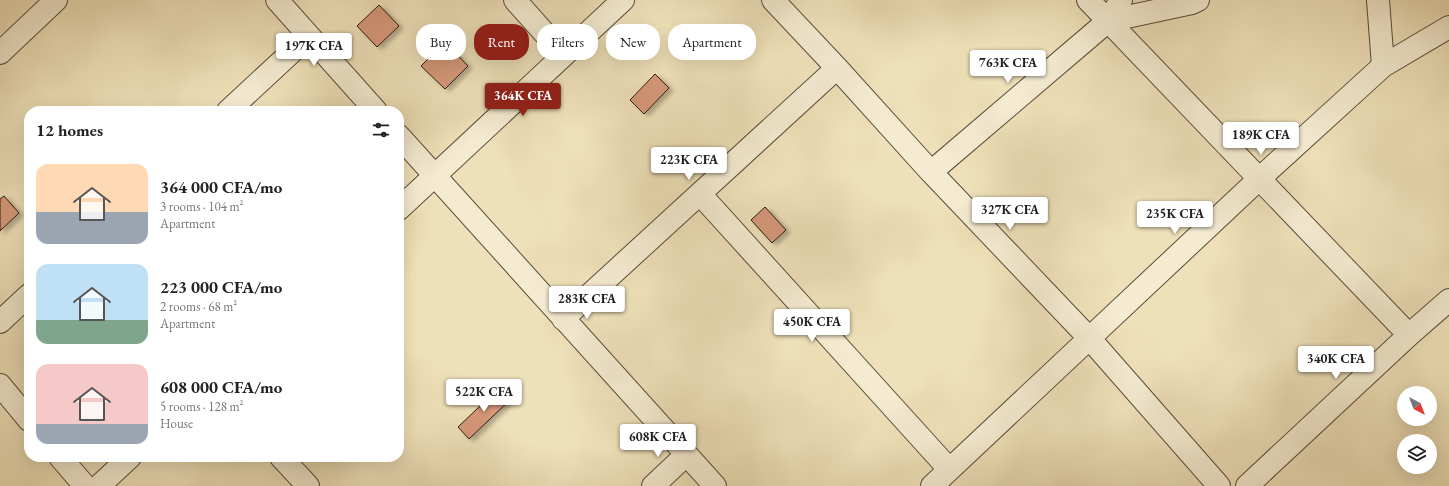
<!DOCTYPE html>
<html lang="en">
<head>
<meta charset="utf-8">
<style>
	:root { --surface:#fff; --page:#f2f2f2; --text:#222; --muted:#767676; --accent:#8f2418 }
	body { margin:0; font-family:"EB Garamond",serif; background:var(--page); color:var(--text); height:100vh; display:flex; flex-direction:column; font-size:15px; white-space:nowrap }
	* { box-sizing:border-box; margin:0 }
	p { font-size:13px; color:var(--muted) }
	.icon { flex:none; width:22px; height:22px; fill:none; stroke:currentColor; stroke-width:2; stroke-linecap:round; stroke-linejoin:round }
	.map { position:relative; flex:1; overflow:hidden }
	.sheet { position:absolute; left:24px; top:106px; width:380px; height:356px; display:flex; flex-direction:column; background:var(--surface); border-radius:16px; box-shadow:0 4px 16px #0002 }
	.sheet>* { flex:none }
	.hud { position:absolute; left:416px; top:24px; width:380px; height:36px; display:flex; gap:8px }
	.needle { width:26px; rotate:138deg }
	.tools { position:absolute; left:1397px; top:386px; display:grid; gap:8px }
	.tools a { display:grid; place-items:center; width:40px; height:40px; border-radius:50%; background:var(--surface); box-shadow:0 4px 16px #0002; font-size:20px }
	.price { position:absolute; translate:-50% -34px; padding:0 9px; border-radius:4px; background:#fff; color:#222; font-size:13px; line-height:26px; filter:drop-shadow(0 1px 2px #0008) }
	.price::after { content:''; position:absolute; left:50%; top:24px; width:12px; height:9px; margin-left:-6px; background:inherit; clip-path:polygon(0 0,100% 0,50% 100%) }
	.price.current { background:var(--accent); color:#fff }
	ul { padding:0; list-style:none }
	li { display:flex; align-items:center; gap:12px; height:100px; padding:0 12px }
	li span { display:grid; place-items:center; flex:none; width:112px; height:80px; border-radius:12px; color:#555 }
	li>.icon { margin-inline-start:auto }
	span .icon { width:48px; height:48px; fill:#fffc; stroke-width:1 }
	li b { font-size:17px }
	h2 { display:flex; justify-content:space-between; align-items:center; height:48px; padding:0 12px; font-size:17px }
	.pill { padding:0 14px; border-radius:16px; background:var(--surface); box-shadow:0 4px 16px #0002; font-size:14px; line-height:36px }
	.pill.current { background:var(--accent); color:#fff }
	.map>svg:first-child { display:block }
	.building { fill:#d59879; stroke:#281b12; filter:url(#shadow) }
	.lines { fill:none; stroke-linecap:round; stroke-linejoin:round }
	.minor-casing { stroke:#5a4c3c; stroke-width:24 }
	.minor { stroke:#f4ebd1; stroke-width:22 }
</style>
</head>
<body>
<div class="map">
<svg width="1449" height="486" viewBox="0 0 1449 486">
	<defs>
		<filter id="shadow"><feDropShadow dx="4.5" dy="2.5" stdDeviation="2" flood-color="#0004"/></filter>
	</defs>
	<rect width="100%" height="100%" fill="#eee0b8"/>
	<filter id="stains"><feTurbulence type="fractalNoise" baseFrequency=".005" numOctaves="4"/><feColorMatrix values="0 0 0 0 .2 0 0 0 0 .09 0 0 0 0 .02 0 0 0 .5 -.17"/></filter>
	<radialGradient id="worn" r=".72"><stop offset=".6" stop-color="#630" stop-opacity="0"/><stop offset="1" stop-color="#630" stop-opacity=".3"/></radialGradient>
	<path class="building" d="M379,5l20,21 -22,21 -20,-21z
		M445,42l23,24 -23,23 -24,-23z
		M655,74l14,14 -25,26 -14,-14z
		M4,196l15,17 -19,18v-32z
		M765,207l21,23 -14,13 -21,-23z
		M500,387l11,12 -42,40 -11,-12z"/>
	<g class="lines">
		<defs>
			<path id="minor" d="M277,0l99,111
				M515,0l49,55
				M773,0l64,68 94,104 159,167 129,147
				M1088,0l321,335
				M1378,0l5,66
				M1108,21l84,-18 6,-3
				M0,53l56,-53
				M228,111l81,-75
				M399,136l316,350
				M931,172l177,-151 13,-21
				M700,194l249,275
				M399,209l224,-209
				M563,319l274,-251
				M0,322l29,-27
				M0,385l29,35
				M60,457l25,29
				M281,457l27,29
				M99,486l31,-29
				M653,486l33,-31
				M932,486l327,-307 124,-113 66,-39
				M1247,486l162,-151 40,-35"/>
		</defs>
		<use href="#minor" class="minor-casing"/>
		<use href="#minor" class="minor"/>
	</g>
	<rect width="100%" height="100%" filter="url(#stains)"/>
	<rect width="100%" height="100%" fill="url(#worn)"/>
</svg>
<div class="tools">
<a><svg class="needle" viewBox="-14 -14 28 28"><path d="M0-13l5 13h-10z" fill="#e53935"/><path d="M0 13l5-13h-10z" fill="#767676"/></svg></a>
<a><svg class="icon" aria-label="layers" viewBox="0 0 24 24"><path d="M12 4l9 5-9 5-9-5zM3 14l9 5 9-5"/></svg></a>
</div>
<b class="price" style="left:314px;top:67px">197K CFA</b>
<b class="price" style="left:1008px;top:84px">763K CFA</b>
<b class="price current" style="left:523px;top:117px">364K CFA</b>
<b class="price" style="left:1261px;top:156px">189K CFA</b>
<b class="price" style="left:689px;top:181px">223K CFA</b>
<b class="price" style="left:1010px;top:231px">327K CFA</b>
<b class="price" style="left:1175px;top:235px">235K CFA</b>
<b class="price" style="left:587px;top:320px">283K CFA</b>
<b class="price" style="left:812px;top:343px">450K CFA</b>
<b class="price" style="left:1336px;top:380px">340K CFA</b>
<b class="price" style="left:484px;top:413px">522K CFA</b>
<b class="price" style="left:658px;top:458px">608K CFA</b>
<div class="hud">
<a class="pill">Buy</a>
<a class="pill current">Rent</a>
<a class="pill">Filters</a>
<a class="pill">New</a>
<a class="pill">Apartment</a>
</div>
<section class="sheet">
<h2>12 homes<svg class="icon" aria-label="filters" viewBox="0 0 24 24"><path d="M4 7h16M4 17h16"/><circle cx="9" cy="7" r="2"/><circle cx="15" cy="17" r="2"/></svg></h2>
<ul>
<li><span style="background:linear-gradient(#ffd9b3 60%,#9aa5b1 0)"><svg class="icon" aria-label="home" viewBox="0 0 24 24"><path d="M3 11l9-7 9 7M6 9v11h12V9"/></svg></span><div><b>364 000 CFA/mo</b><p>3 rooms · 104 m²</p><p>Apartment</p></div></li>
<li><span style="background:linear-gradient(#bfe0f5 70%,#7fa58c 0)"><svg class="icon" aria-label="home" viewBox="0 0 24 24"><path d="M3 11l9-7 9 7M6 9v11h12V9"/></svg></span><div><b>223 000 CFA/mo</b><p>2 rooms · 68 m²</p><p>Apartment</p></div></li>
<li><span style="background:linear-gradient(#f6c9c9 75%,#9aa5b1 0)"><svg class="icon" aria-label="home" viewBox="0 0 24 24"><path d="M3 11l9-7 9 7M6 9v11h12V9"/></svg></span><div><b>608 000 CFA/mo</b><p>5 rooms · 128 m²</p><p>House</p></div></li>
</ul>
</section>
</div>
</body>
</html>
